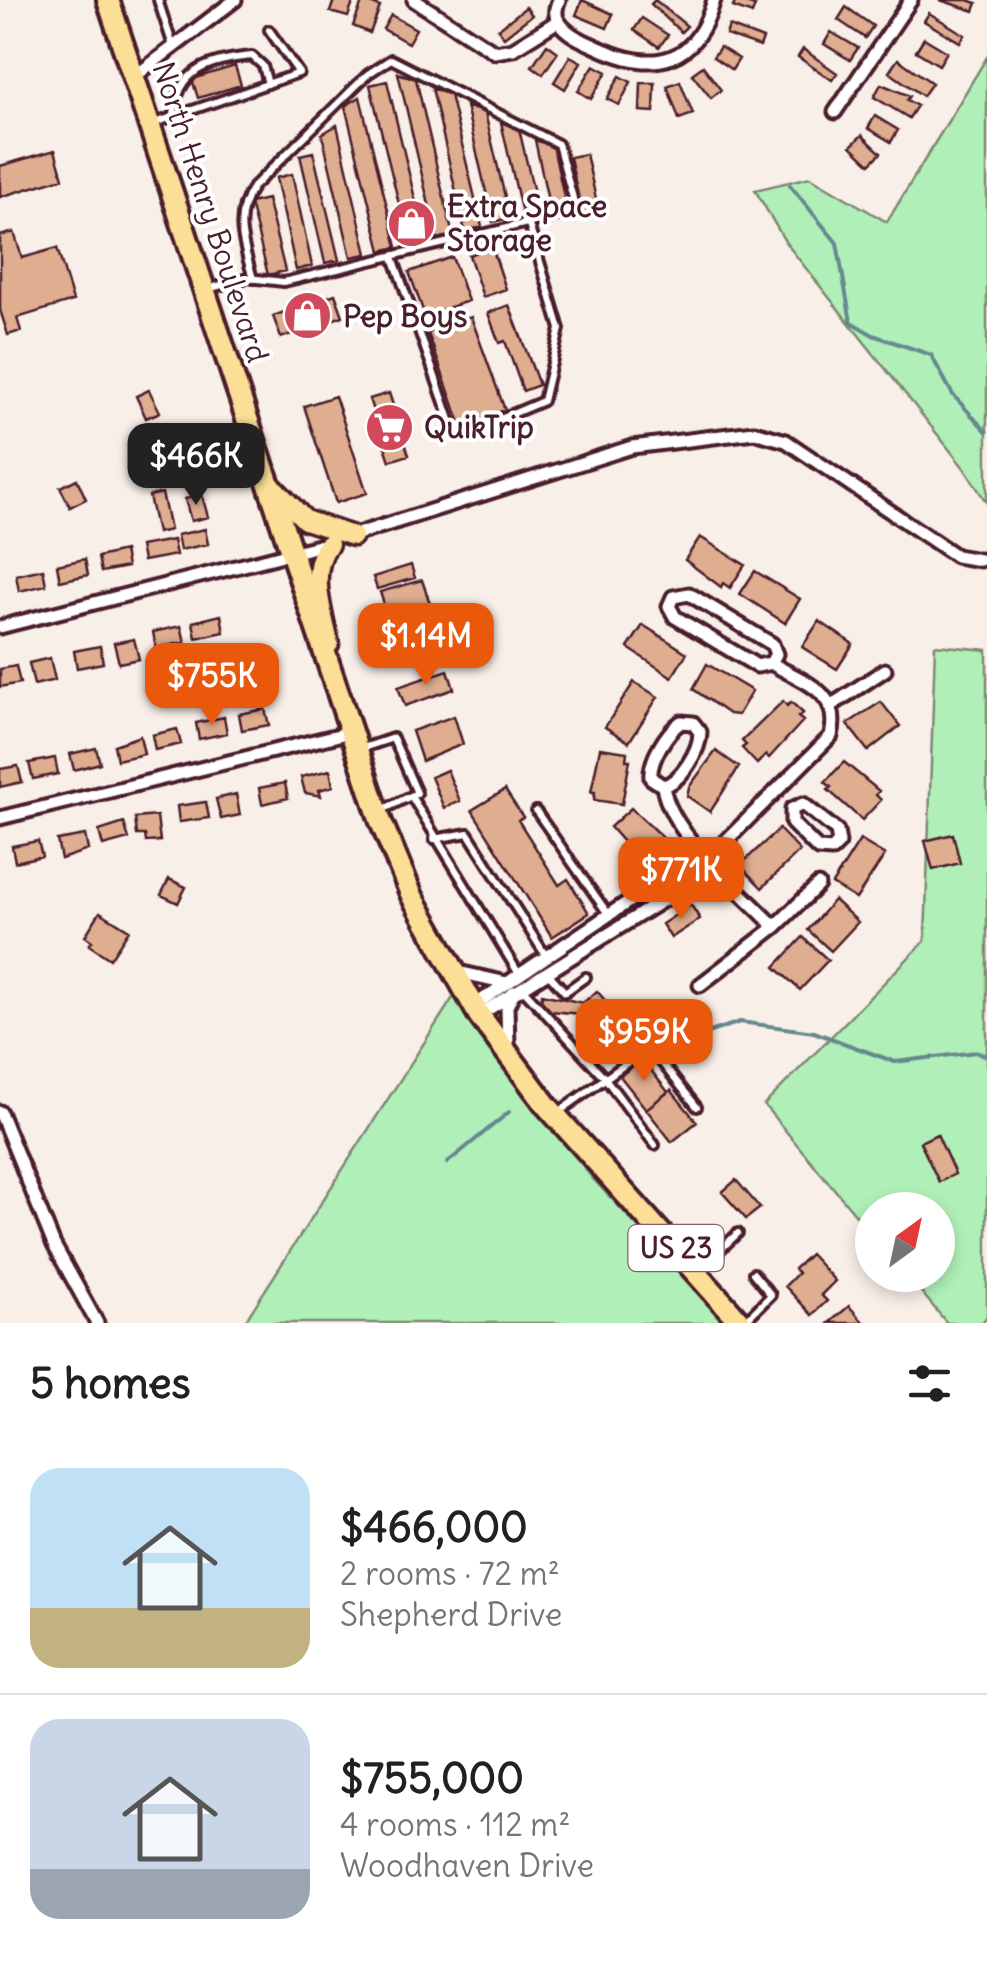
<!DOCTYPE html>
<html lang="en">
<head>
<meta charset="utf-8">
<style>
	:root { --surface:#fff; --page:#f6f6f6; --text:#202124; --muted:#757577; --line:#e0e0e0; --accent:#ea580c }
	body { margin:0; font-family:Delius,sans-serif; background:var(--page); color:var(--text); height:100vh; display:flex; flex-direction:column; font-size:38px; white-space:nowrap }
	* { box-sizing:border-box; margin:0 }
	p { font-size:32px; color:var(--muted) }
	.icon { flex:none; width:55px; height:55px; fill:none; stroke:currentColor; stroke-width:2; stroke-linecap:round; stroke-linejoin:round }
	.map { position:relative; height:1323px; overflow:hidden }
	.side { display:flex; flex-direction:column; background:var(--surface); flex:1 }
	.side>* { flex:none }
	.needle { width:65px; rotate:33deg }
	.fabs { position:absolute; left:855px; top:1192px; display:grid; gap:20px }
	.fabs a { display:grid; place-items:center; width:100px; height:100px; border-radius:50%; background:var(--surface); box-shadow:0 5px 15px #0003; font-size:50px }
	.price { position:absolute; translate:-50% -85px; padding:0 22px; border-radius:20px; background:var(--accent); color:#fff; font-size:32px; line-height:65px; filter:drop-shadow(0 2px 5px #0008) }
	.price::after { content:''; position:absolute; left:50%; top:60px; width:30px; height:22px; margin-left:-15px; background:inherit; clip-path:polygon(0 0,100% 0,50% 100%) }
	.price.current { background:#222; color:#fff }
	ul { padding:0; list-style:none }
	li { display:flex; align-items:center; gap:30px; height:250px; padding:0 30px }
	li+li { border-top:2px solid var(--line) }
	li span { display:grid; place-items:center; flex:none; width:280px; height:200px; border-radius:30px; color:#555 }
	li>.icon { margin-inline-start:auto }
	span .icon { width:120px; height:120px; fill:#fffc; stroke-width:1 }
	li b { font-size:42px }
	h2 { display:flex; justify-content:space-between; align-items:center; height:120px; padding:0 30px; font-size:42px }
	.map>svg:first-child { display:block }
	.green { fill:#b0f0b8; stroke:#7d8872; stroke-width:2.5 }
	.lines { fill:none; stroke-linecap:round; stroke-linejoin:round }
	.stream { stroke:#688890; stroke-width:4 }
	.building { fill:#dfae91; stroke:#4a1f2b; stroke-width:2.5 }
	.service-casing { stroke:#4a1f2b; stroke-width:14 }
	.minor-casing { stroke:#4a1f2b; stroke-width:19 }
	.primary-casing { stroke:#4a1f2b; stroke-width:25 }
	.trunk-casing { stroke:#4a1f2b; stroke-width:28 }
	.service { stroke:#fff; stroke-width:6 }
	.minor { stroke:#fff; stroke-width:11 }
	.primary { stroke:#fcde96; stroke-width:18 }
	.trunk { stroke:#fcde96; stroke-width:20 }
	.labels { text-anchor:middle; dominant-baseline:central; stroke-width:8; stroke-linejoin:round; paint-order:stroke }
	.shield { fill:#fff; stroke:#80626b; stroke-width:2.5 }
	.shield-label { font-size:28px; font-weight:bold; fill:#4a1f2b }
	.poi-label { font-size:30px; font-weight:bold; fill:#4a1f2b; stroke:#fff; text-anchor:start }
	.street-label { font-size:30px; fill:#4a1f2b; stroke:#fff }
</style>
</head>
<body>
<div class="map">
<svg width="987" height="1323" viewBox="0 0 987 1323">
	<rect width="100%" height="100%" fill="#f9efe9"/>
	<filter id="ink" filterUnits="userSpaceOnUse"><feTurbulence type="fractalNoise" baseFrequency=".01" numOctaves="2"/><feDisplacementMap in="SourceGraphic" scale="20" xChannelSelector="R" yChannelSelector="G"/><feConvolveMatrix kernelMatrix="1 2 1 2 8 2 1 2 1" color-interpolation-filters="sRGB"/></filter>
	<g filter="url(#ink)">
		<path class="green" d="M987,57v446l-23,-35 -178,-225 -31,-53 55,-13 77,45z
			M935,645l52,5v666l-5,7h-35l-40,-48h31v-65h-66v24l-108,-129 161,-164z
			M456,993l136,185 137,145h-485z"/>
		<g class="lines">
			<path class="stream" d="M790,185l47,58 14,79 22,13 58,20 22,40 34,37
				M683,1041l57,-19 74,10 81,30 81,-10 11,4
				M447,1163l62,-51"/>
		</g>
		<path class="building" d="M334,0h20l-6,17 -18,-5z
			M363,0l17,7 -10,26 -17,-7z
			M582,0l31,14 -6,14 -31,-13z
			M655,0l32,26 -6,6 -30,-28z
			M736,0l19,6 -3,8 -19,-7z
			M940,0h28l9,3 -3,8z
			M526,7l6,8 -28,22 -6,-8z
			M846,7l27,19 -8,12 -27,-18z
			M929,13l36,22 -5,7 -36,-21z
			M391,15l25,14 -8,14 -25,-14z
			M642,18l26,17 -9,12 -25,-17z
			M729,26l34,13 -3,8 -34,-12z
			M831,32l27,16 -8,12 -26,-16z
			M924,38l23,14 -8,13 -23,-14z
			M547,44l11,8 -15,22 -11,-8z
			M720,47l19,12 -7,11 -19,-13z
			M803,49l34,24 -5,7 -34,-23z
			M570,56l11,6 -16,27 -11,-7z
			M898,59l34,24 -9,13 -34,-24z
			M594,65l13,7 -16,27 -13,-8z
			M235,66l6,19 -43,13 -6,-19z
			M703,66l18,24 -10,8 -19,-24z
			M398,73l18,6 37,157 -16,3z
			M620,76l11,6 -12,23 -12,-6z
			M387,81l38,160 -16,4 -39,-160z
			M680,81l13,33 -14,5 -12,-33z
			M641,83h14l-1,29 -14,-1z
			M881,84l29,12 -3,4 10,6 -8,12 -35,-21z
			M432,88l18,7 32,132 -17,4z
			M360,97l37,150 -16,4 -36,-145z
			M466,106l19,7 25,105 -17,4z
			M875,116l23,14 -7,12 -23,-14z
			M501,122l18,7 20,85 -16,4z
			M337,125l30,129 -16,3 -29,-123z
			M862,135l19,18 -11,11 -19,-18z
			M535,140l18,6 12,56 -4,6 -11,2z
			M55,150l8,28 -63,19v-31z
			M313,152l26,108 -14,3 -25,-108z
			M586,154l13,58 -17,3 -12,-58z
			M292,174l20,92 -16,4 -20,-92z
			M267,199l18,72 -17,4 -18,-72z
			M14,232l8,26 35,-10 16,53 -56,17 4,13 -13,4 -8,-25v-74z
			M492,247l14,42 -23,8 -14,-42z
			M452,257l16,44 -43,15 -16,-44z
			M335,294l8,22 -62,22 -8,-22z
			M509,305l30,80 -16,6 -18,-50 -6,2 -11,-30z
			M471,317l34,93 -44,16 -33,-93z
			M149,390l11,22 -14,6 -10,-22z
			M389,393l20,62 -19,6 -21,-62z
			M335,396l32,97 -31,10 -32,-97z
			M77,479l9,20 -16,8 -10,-20z
			M162,493l8,37 -13,3 -8,-37z
			M202,495l6,22 -17,4 -6,-22z
			M205,529l3,15 -28,6 -3,-15z
			M700,537l45,28 -15,23 -7,-5 -2,4 -36,-27z
			M173,540l3,15 -33,6 -3,-15z
			M124,551l3,16 -26,5 -3,-15z
			M85,559l3,16 -28,6 -3,-16z
			M411,565l4,13 -38,11 -4,-12z
			M43,569l3,16 -27,6 -3,-16z
			M755,571l45,28 -15,24 -45,-29z
			M422,580l22,65 -43,12 -21,-65z
			M221,615l3,17 -28,6 -3,-16z
			M819,621l34,23 -16,25 -35,-22z
			M643,625l44,28 -15,24 -44,-29z
			M181,626l4,16 -29,6 -3,-16z
			M134,639l5,20 -20,4 -5,-20z
			M100,646l3,17 -26,5 -3,-17z
			M50,658l5,22 -21,5 -5,-22z
			M707,664l45,27 -14,24 -9,-1 -36,-25z
			M16,666l4,17 -20,4v-18z
			M448,670l6,19 -49,17 -7,-19z
			M634,682l24,15 -29,45 -24,-15z
			M783,701l4,5 4,-4 12,11 -5,4 5,4 -34,37 -3,-3 -9,9 -15,-16 4,-3 -4,-4z
			M881,702l19,24 -32,25 -21,-27z
			M265,709l4,16 -27,5 -3,-16z
			M454,716l9,28 -41,17 -10,-30z
			M224,717l3,16 -28,6 -3,-16z
			M177,729l4,15 -26,6 -3,-15z
			M140,736l4,18 -27,6 -3,-15z
			M96,748l4,15 -26,7 -4,-16z
			M600,748l27,4 -1,8h4l-8,44 -28,-4 1,-8h-4z
			M716,751l23,16 -29,45 -23,-16 2,-9z
			M55,758l3,16 -25,5 -4,-16z
			M844,762l35,29 -3,4 5,5 -19,20 -34,-30 3,-3 -6,-5z
			M18,766l4,16 -22,5v-18z
			M330,770l3,16 -14,4 2,6 -16,-3 -4,-16z
			M447,770l13,31 -16,7 -13,-31z
			M285,783l3,15 -26,6 -3,-16z
			M505,790l18,27 -5,3 41,65 9,-6 21,34 -37,24 -80,-127z
			M236,794l4,21 -19,4 -5,-20z
			M206,802l3,16 -30,4 -2,-16z
			M631,808l32,30 2,9 -20,20 -35,-40z
			M157,816l3,25 -14,1 -1,-7h-8l-2,-17z
			M124,823l5,16 -26,7 -4,-15z
			M779,829l21,22 -38,37 -22,-23z
			M953,834l7,29 -27,7 -8,-29z
			M85,835l3,15 -27,9 -4,-19z
			M860,840l25,15 -29,44 -24,-15z
			M38,841l4,15 -27,6 -3,-16z
			M169,879l17,8 -8,16 -17,-8z
			M834,900l24,22 -27,29 -23,-21z
			M691,905l9,14 -29,19 -9,-14z
			M100,912l29,18 -19,29 -21,-14 3,-4 -7,-5z
			M803,937l25,23 -28,30 -25,-23z
			M597,991l18,21 -20,18 -14,-16 -41,-4 2,-16 41,9z
			M616,1018l24,29 -21,16 -23,-29z
			M642,1059l26,33 -22,17 -26,-33z
			M671,1090l26,32 -25,20 -26,-33z
			M937,1134l18,40 -16,8 -19,-40z
			M736,1180l24,28 -14,11 -24,-27z
			M810,1254l25,27 -14,14 6,6 -15,14 -27,-29 13,-13 -4,-4z
			M849,1306l15,17h-35z"/>
		<g class="lines">
			<defs>
				<path id="service" d="M158,0l15,46
					M174,115c4,-46 35,-55 78,-59l11,10 5,18
					M152,124l147,-51 -30,-43
					M393,257l61,174 44,-11 45,-19 17,-72 -31,-104
					M207,289l41,-11 36,4 285,-69 5,-11 -16,-58 -167,-85 -23,15 -115,113c-21,31 -9,58 0,92
					M363,748l30,-10 24,55 -37,18
					M411,796l108,178
					M536,811l72,103
					M434,839l34,-6 78,123
					M548,973l17,19 21,-15
					M522,988l83,90 50,67
					M556,1114l93,-67 48,60
					M698,1271l40,-38
					M743,1323l28,-28 -18,-22"/>
				<path id="minor" d="M414,0l81,52 18,-3 45,-28
					M559,0c-4,8 -5,15 0,22 8,13 27,20 40,26 57,26 97,15 115,-48
					M134,77l101,-77
					M835,112l76,-112
					M348,537l284,-90 122,-15 32,9 170,115 24,4
					M0,627l330,-84
					M832,705l53,-35
					M663,786c18,-4 37,-36 37,-54l-7,-9 -12,-1c-14,10 -32,38 -30,56l12,8c7,49 78,105 112,141
					M803,804l34,27 2,12 -7,7 -14,-1 -26,-26v-14z
					M0,818l351,-86
					M458,972l49,11
					M700,985l75,-58 43,-42
					M473,1006l219,-147 17,-1
					M479,1015l226,-141 4,-16 122,-122c11,-45 -27,-53 -60,-73l-14,3 -82,-49 -6,-11 4,-9 16,-3 83,50 4,10 -5,9
					M508,1047l-1,-41 7,-14
					M0,1112l54,133 43,78"/>
				<path id="primary" d="M271,485l34,35 48,16
					M329,544c-22,28 -6,68 0,100"/>
				<path id="trunk" d="M108,0l273,822 31,74 67,119 68,91 194,217"/>
			</defs>
			<use href="#service" class="service-casing"/>
			<use href="#minor" class="minor-casing"/>
			<use href="#primary" class="primary-casing"/>
			<use href="#trunk" class="trunk-casing"/>
			<use href="#service" class="service"/>
			<use href="#minor" class="minor"/>
			<use href="#primary" class="primary"/>
			<use href="#trunk" class="trunk"/>
		</g>
	</g>
	<defs>
		<symbol id="shop-disc" viewBox="-11 -11 22 22"><circle r="9.5" fill="#d1495b" stroke="#fff"/><path d="M-5-2.5h2.3a2.7 3.5 0 0 1 5.4 0H5L5.5 6h-11ZM-1.5-2.5h3a1.5 2.3 0 0 0-3 0Z" fill="#fff"/></symbol>
		<symbol id="supermarket-disc" viewBox="-11 -11 22 22"><circle r="9.5" fill="#d1495b" stroke="#fff"/><path d="M-6-5.5h2.5l.6 2H6L4.5 2H-2.5L-4.4-4H-6ZM-1.5 3.2a1.3 1.3 0 1 0 .1 0ZM3 3.2a1.3 1.3 0 1 0 .1 0Z" fill="#fff"/></symbol>
	</defs>
	<g fill-rule="evenodd">
		<use href="#shop-disc" x="384" y="196" width="55" height="55"/>
		<use href="#shop-disc" x="280" y="288" width="55" height="55"/>
		<use href="#supermarket-disc" x="362" y="400" width="55" height="55"/>
	</g>
	<g class="labels">
		<rect class="shield" x="628.5" y="1225" width="95" height="46" rx="8"/>
		<g class="shield-label">
			<text x="676" y="1248">US 23</text>
		</g>
		<g class="poi-label">
			<text x="447" y="206">Extra Space<tspan x="447" dy="34">Storage</tspan></text>
			<text x="343" y="316">Pep Boys</text>
			<text x="424" y="427">QuikTrip</text>
		</g>
		<g class="street-label">
			<text transform="translate(211 212) rotate(72)">North Henry Boulevard</text>
		</g>
	</g>
</svg>
<div class="fabs">
<a><svg class="needle" viewBox="-14 -14 28 28"><path d="M0-13l5 13h-10z" fill="#e53935"/><path d="M0 13l5-13h-10z" fill="#757577"/></svg></a>
</div>
<b class="price current" style="left:196px;top:508px">$466K</b>
<b class="price" style="left:426px;top:688px">$1.14M</b>
<b class="price" style="left:212px;top:728px">$755K</b>
<b class="price" style="left:681px;top:922px">$771K</b>
<b class="price" style="left:644px;top:1084px">$959K</b>
</div>
<section class="side">
<h2>5 homes<svg class="icon" aria-label="filters" viewBox="0 0 24 24"><path d="M4 7h16M4 17h16"/><circle cx="9" cy="7" r="2"/><circle cx="15" cy="17" r="2"/></svg></h2>
<ul>
<li><span style="background:linear-gradient(#bfe0f5 70%,#c2b280 0)"><svg class="icon" aria-label="home" viewBox="0 0 24 24"><path d="M3 11l9-7 9 7M6 9v11h12V9"/></svg></span><div><b>$466,000</b><p>2 rooms · 72 m²</p><p>Shepherd Drive</p></div></li>
<li><span style="background:linear-gradient(#c9d6e8 75%,#9aa5b1 0)"><svg class="icon" aria-label="home" viewBox="0 0 24 24"><path d="M3 11l9-7 9 7M6 9v11h12V9"/></svg></span><div><b>$755,000</b><p>4 rooms · 112 m²</p><p>Woodhaven Drive</p></div></li>
</ul>
</section>
</body>
</html>
